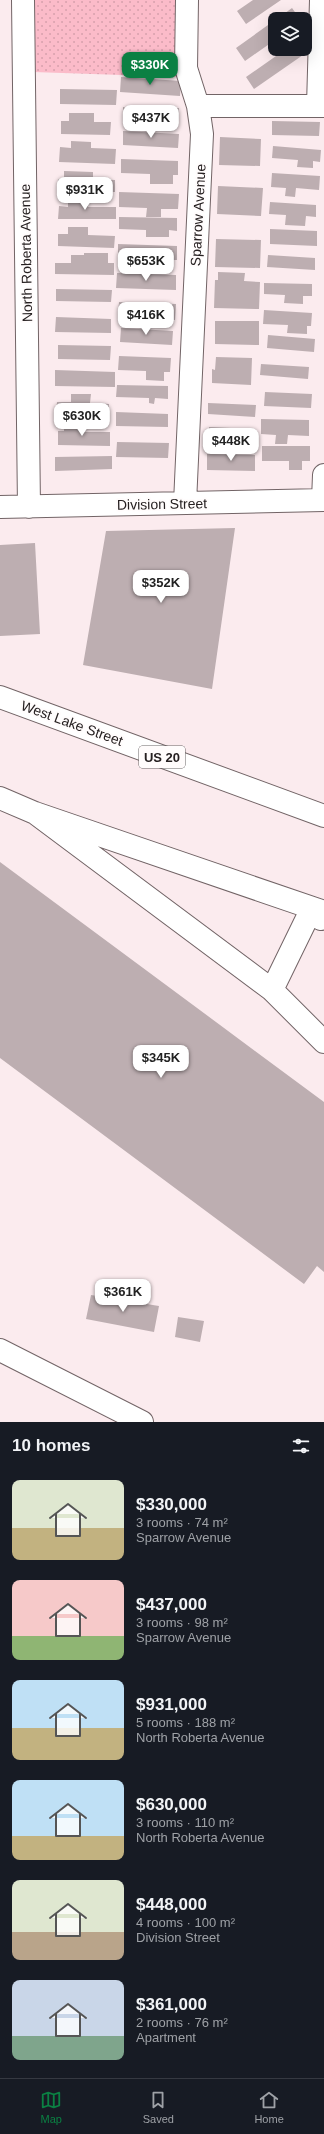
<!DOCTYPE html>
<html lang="en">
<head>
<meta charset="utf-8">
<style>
	:root { --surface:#171b24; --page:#20242c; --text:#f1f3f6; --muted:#9ea1a6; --line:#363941; --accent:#0b8043 }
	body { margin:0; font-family:Arial,sans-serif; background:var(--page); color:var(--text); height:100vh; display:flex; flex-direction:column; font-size:15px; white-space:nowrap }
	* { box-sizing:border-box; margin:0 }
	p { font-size:13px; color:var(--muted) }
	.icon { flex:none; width:22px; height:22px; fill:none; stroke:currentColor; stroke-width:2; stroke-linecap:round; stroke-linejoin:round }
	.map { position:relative; height:1422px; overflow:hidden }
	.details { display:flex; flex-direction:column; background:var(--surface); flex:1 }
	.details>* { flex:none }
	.tools { position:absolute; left:268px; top:12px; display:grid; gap:8px }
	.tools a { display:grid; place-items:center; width:44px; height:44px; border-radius:8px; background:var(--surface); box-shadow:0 4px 16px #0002; font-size:20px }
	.price { position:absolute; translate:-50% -34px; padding:0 9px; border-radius:8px; background:#fff; color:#222; font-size:13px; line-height:26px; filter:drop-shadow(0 1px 2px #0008) }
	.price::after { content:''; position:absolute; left:50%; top:24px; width:12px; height:9px; margin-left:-6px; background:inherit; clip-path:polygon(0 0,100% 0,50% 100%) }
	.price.active { background:var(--accent); color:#fff }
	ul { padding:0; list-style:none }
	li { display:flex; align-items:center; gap:12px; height:100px; padding:0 12px }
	li span { display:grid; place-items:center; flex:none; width:112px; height:80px; border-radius:8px; color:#555 }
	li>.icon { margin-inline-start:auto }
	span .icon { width:48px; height:48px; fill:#fffc; stroke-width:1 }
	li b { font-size:17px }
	h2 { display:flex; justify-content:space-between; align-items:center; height:48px; padding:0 12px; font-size:17px }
	.tab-bar { display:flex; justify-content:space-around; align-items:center; height:56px; border-top:1px solid var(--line); background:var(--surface); font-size:11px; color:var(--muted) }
	.tab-bar a { display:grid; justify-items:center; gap:2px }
	.tab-bar .active { color:var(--accent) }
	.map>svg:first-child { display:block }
	.green { fill:url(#green-dots) }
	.building { fill:#bdaeb1 }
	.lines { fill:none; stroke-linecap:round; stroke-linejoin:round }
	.minor-casing { stroke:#726466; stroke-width:24 }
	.major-casing { stroke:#726466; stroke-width:24 }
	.minor { stroke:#fff; stroke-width:22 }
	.major { stroke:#fff; stroke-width:22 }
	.labels { text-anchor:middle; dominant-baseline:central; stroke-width:4; stroke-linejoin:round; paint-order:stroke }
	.shield { fill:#fffcfc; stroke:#676263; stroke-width:1 }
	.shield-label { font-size:13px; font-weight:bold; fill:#262021 }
	.street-label { font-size:14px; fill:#262021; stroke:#fffcfc }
</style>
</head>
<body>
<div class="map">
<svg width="324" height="1422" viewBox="0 0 324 1422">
	<defs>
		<pattern id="green-dots" width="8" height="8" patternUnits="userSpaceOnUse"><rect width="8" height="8" fill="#fbbbc9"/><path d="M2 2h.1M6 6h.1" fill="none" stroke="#d7a0ac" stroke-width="1.8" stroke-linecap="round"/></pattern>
	</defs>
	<rect width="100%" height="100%" fill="#fbebee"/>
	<path class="green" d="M34,0h149l-2,77 -148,-5z"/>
	<path class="building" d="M253,0h28l-35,24 -9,-13z
		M292,8l8,11h-23z
		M275,20v20l-30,21 -9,-13z
		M286,49h13l4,6 -49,34 -8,-12z
		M121,77l60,4 -1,15 -60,-4z
		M60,89l57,1 -1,15 -56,-1z
		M123,107l56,1 -1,14h-8l-1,8 -15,-1v-7l-31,-1z
		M69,113h25v9h17l-1,13 -49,-1v-13h8z
		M272,121l48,1 -1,14 -47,-1z
		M123,131l56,3 -1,14 -55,-3z
		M220,137l41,2 -1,27 -41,-1z
		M71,141l20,1v6l25,1 -1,15 -56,-2 1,-15 11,1z
		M273,146l48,4 -1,12 -7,-1v7l-16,-1 1,-7 -26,-2z
		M121,159l57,2v14h-5v9h-23v-10l-29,-1z
		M64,171l29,1v7l22,1v12h-57v-13h6z
		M272,173l48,3 -1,14 -23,-2 -1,9 -10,-1 1,-8 -15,-1z
		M218,186l45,2 -2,28 -44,-2z
		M119,192l60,2 -1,15h-17v8h-15l1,-9 -28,-1z
		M68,197l20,1v9h28v12h-58l1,-13 9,1z
		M270,202l46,3v12l-10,-1 -1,10 -20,-1 1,-10 -17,-1z
		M119,217l58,1v13l-8,-1v7h-23v-7l-27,-1z
		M68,227h20v8l27,1 -1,12 -56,-2v-12h10z
		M270,229l47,2v15l-47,-2z
		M216,239l45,1 -1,28 -45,-1z
		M118,244l59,2v14h-7v9h-24v-10l-28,-1z
		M84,253h24v10h6v12l-59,-1v-11h16v-8h13z
		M268,255l47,3v12l-48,-3z
		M218,272l27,1 -1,8 16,1 -1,27 -45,-1 1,-28h3z
		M117,273l59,2v15l-60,-2z
		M264,283l48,1v12h-9v8l-19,-1 1,-8 -21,-1z
		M56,289l56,1 -1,12 -55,-1z
		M119,302l57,2 -1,16 -57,-3z
		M264,310l48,3 -1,13h-4v8l-20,-1 1,-8 -25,-1z
		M56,317l55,2v14l-56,-1z
		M215,321h44v24l-44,-1z
		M121,328l52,3 -1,14 -52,-3z
		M268,335l47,4 -1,13 -47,-4z
		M58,345l53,1 -1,14 -52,-1z
		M119,356l52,2 -1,14h-6v9l-18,-1v-9l-28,-1z
		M216,357l36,1 -1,27 -39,-2v-14l3,1z
		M261,364l48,3 -1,12 -48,-4z
		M55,370l60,2v15l-60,-1z
		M117,385l51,1v13l-13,-1 -1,6 -5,-1v-5l-33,-1z
		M265,392l47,2 -1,14 -47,-2z
		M71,394h20l-1,9 19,1v11l-53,-1 1,-12h14z
		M208,403l48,2 -1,12 -47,-3z
		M116,412l52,2v13l-52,-1z
		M261,419l48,1v16l-21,-1 -1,9h-12l1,-9 -15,-1z
		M64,424h20v8h26v14l-52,-1v-14h6z
		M209,427l44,2 -1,14 -43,-2z
		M117,442l52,1 -1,15 -52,-1z
		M262,446h48v15h-8v9h-13v-9h-27z
		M207,454l48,1v16l-48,-1z
		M112,456v13l-57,2v-14z
		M235,528l-23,161 -129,-24 23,-134z
		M35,543l5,91 -40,2v-91z
		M0,862l324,240v170l-7,-6 -13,18 -304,-226z
		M91,1295l68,11 -5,26 -68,-13z
		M178,1317l26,4 -4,21 -25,-5z"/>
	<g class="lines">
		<defs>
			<path id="minor" d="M23,0l6,507
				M198,106h126
				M318,106l3,-106
				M323,500l1,-25
				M185,503l17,-369 -4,-28 -12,-38 1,-68
				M0,507l324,-7
				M0,798l35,15 289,99
				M35,813l237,177 52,52
				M272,990l40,-82 9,11
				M0,1350l142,72"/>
			<path id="major" d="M0,697l324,119"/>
		</defs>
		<use href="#minor" class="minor-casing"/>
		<use href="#major" class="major-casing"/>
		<use href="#minor" class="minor"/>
		<use href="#major" class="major"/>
	</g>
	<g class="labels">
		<rect class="shield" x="139" y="746" width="46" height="22" rx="3"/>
		<g class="shield-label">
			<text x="162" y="757">US 20</text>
		</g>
		<g class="street-label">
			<text transform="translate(198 215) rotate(-87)">Sparrow Avenue</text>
			<text transform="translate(26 253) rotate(-91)">North Roberta Avenue</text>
			<text transform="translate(162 504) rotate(-1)">Division Street</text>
			<text transform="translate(72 723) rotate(20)">West Lake Street</text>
		</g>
	</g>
</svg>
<div class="tools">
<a><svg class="icon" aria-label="layers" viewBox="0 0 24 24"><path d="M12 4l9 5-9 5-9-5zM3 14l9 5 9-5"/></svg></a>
</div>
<b class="price active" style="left:150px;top:86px">$330K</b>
<b class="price" style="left:151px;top:139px">$437K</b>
<b class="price" style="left:85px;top:211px">$931K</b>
<b class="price" style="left:146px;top:282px">$653K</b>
<b class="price" style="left:146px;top:336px">$416K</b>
<b class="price" style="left:82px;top:437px">$630K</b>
<b class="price" style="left:231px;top:462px">$448K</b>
<b class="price" style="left:161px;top:604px">$352K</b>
<b class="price" style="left:161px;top:1079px">$345K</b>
<b class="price" style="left:123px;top:1313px">$361K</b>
</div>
<section class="details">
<h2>10 homes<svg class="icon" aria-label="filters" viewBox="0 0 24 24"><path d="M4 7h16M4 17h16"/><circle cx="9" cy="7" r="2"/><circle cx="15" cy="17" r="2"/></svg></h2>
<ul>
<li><span style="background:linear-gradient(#dfe7d0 60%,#c2b280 0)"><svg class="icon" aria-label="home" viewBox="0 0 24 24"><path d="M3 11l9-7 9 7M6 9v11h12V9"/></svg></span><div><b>$330,000</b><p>3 rooms · 74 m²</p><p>Sparrow Avenue</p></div></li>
<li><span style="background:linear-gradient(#f6c9c9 70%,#8fb573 0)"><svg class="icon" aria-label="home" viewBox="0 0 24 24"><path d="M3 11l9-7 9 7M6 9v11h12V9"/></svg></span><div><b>$437,000</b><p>3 rooms · 98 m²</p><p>Sparrow Avenue</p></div></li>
<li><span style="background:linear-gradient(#bfe0f5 60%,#c2b280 0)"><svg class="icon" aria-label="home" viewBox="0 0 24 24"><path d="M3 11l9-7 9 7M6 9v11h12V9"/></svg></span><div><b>$931,000</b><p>5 rooms · 188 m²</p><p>North Roberta Avenue</p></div></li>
<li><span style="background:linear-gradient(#bfe0f5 70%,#c2b280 0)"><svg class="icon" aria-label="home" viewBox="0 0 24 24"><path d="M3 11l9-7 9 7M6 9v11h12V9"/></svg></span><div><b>$630,000</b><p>3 rooms · 110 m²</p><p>North Roberta Avenue</p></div></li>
<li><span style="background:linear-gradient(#dfe7d0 65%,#b9a48a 0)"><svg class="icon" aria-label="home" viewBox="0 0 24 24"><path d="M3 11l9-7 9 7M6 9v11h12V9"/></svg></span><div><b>$448,000</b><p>4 rooms · 100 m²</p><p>Division Street</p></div></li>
<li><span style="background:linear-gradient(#c9d6e8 70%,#7fa58c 0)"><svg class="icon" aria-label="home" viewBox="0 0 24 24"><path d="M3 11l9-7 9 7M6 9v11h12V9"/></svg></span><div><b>$361,000</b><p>2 rooms · 76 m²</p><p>Apartment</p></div></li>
</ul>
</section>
<nav class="tab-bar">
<a class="active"><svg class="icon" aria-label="map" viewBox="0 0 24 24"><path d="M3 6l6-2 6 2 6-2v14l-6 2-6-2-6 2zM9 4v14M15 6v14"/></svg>Map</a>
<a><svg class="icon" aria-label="saved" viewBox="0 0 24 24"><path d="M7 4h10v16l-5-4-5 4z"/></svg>Saved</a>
<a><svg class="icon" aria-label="home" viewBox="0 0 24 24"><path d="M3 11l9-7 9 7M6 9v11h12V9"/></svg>Home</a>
</nav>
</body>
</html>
